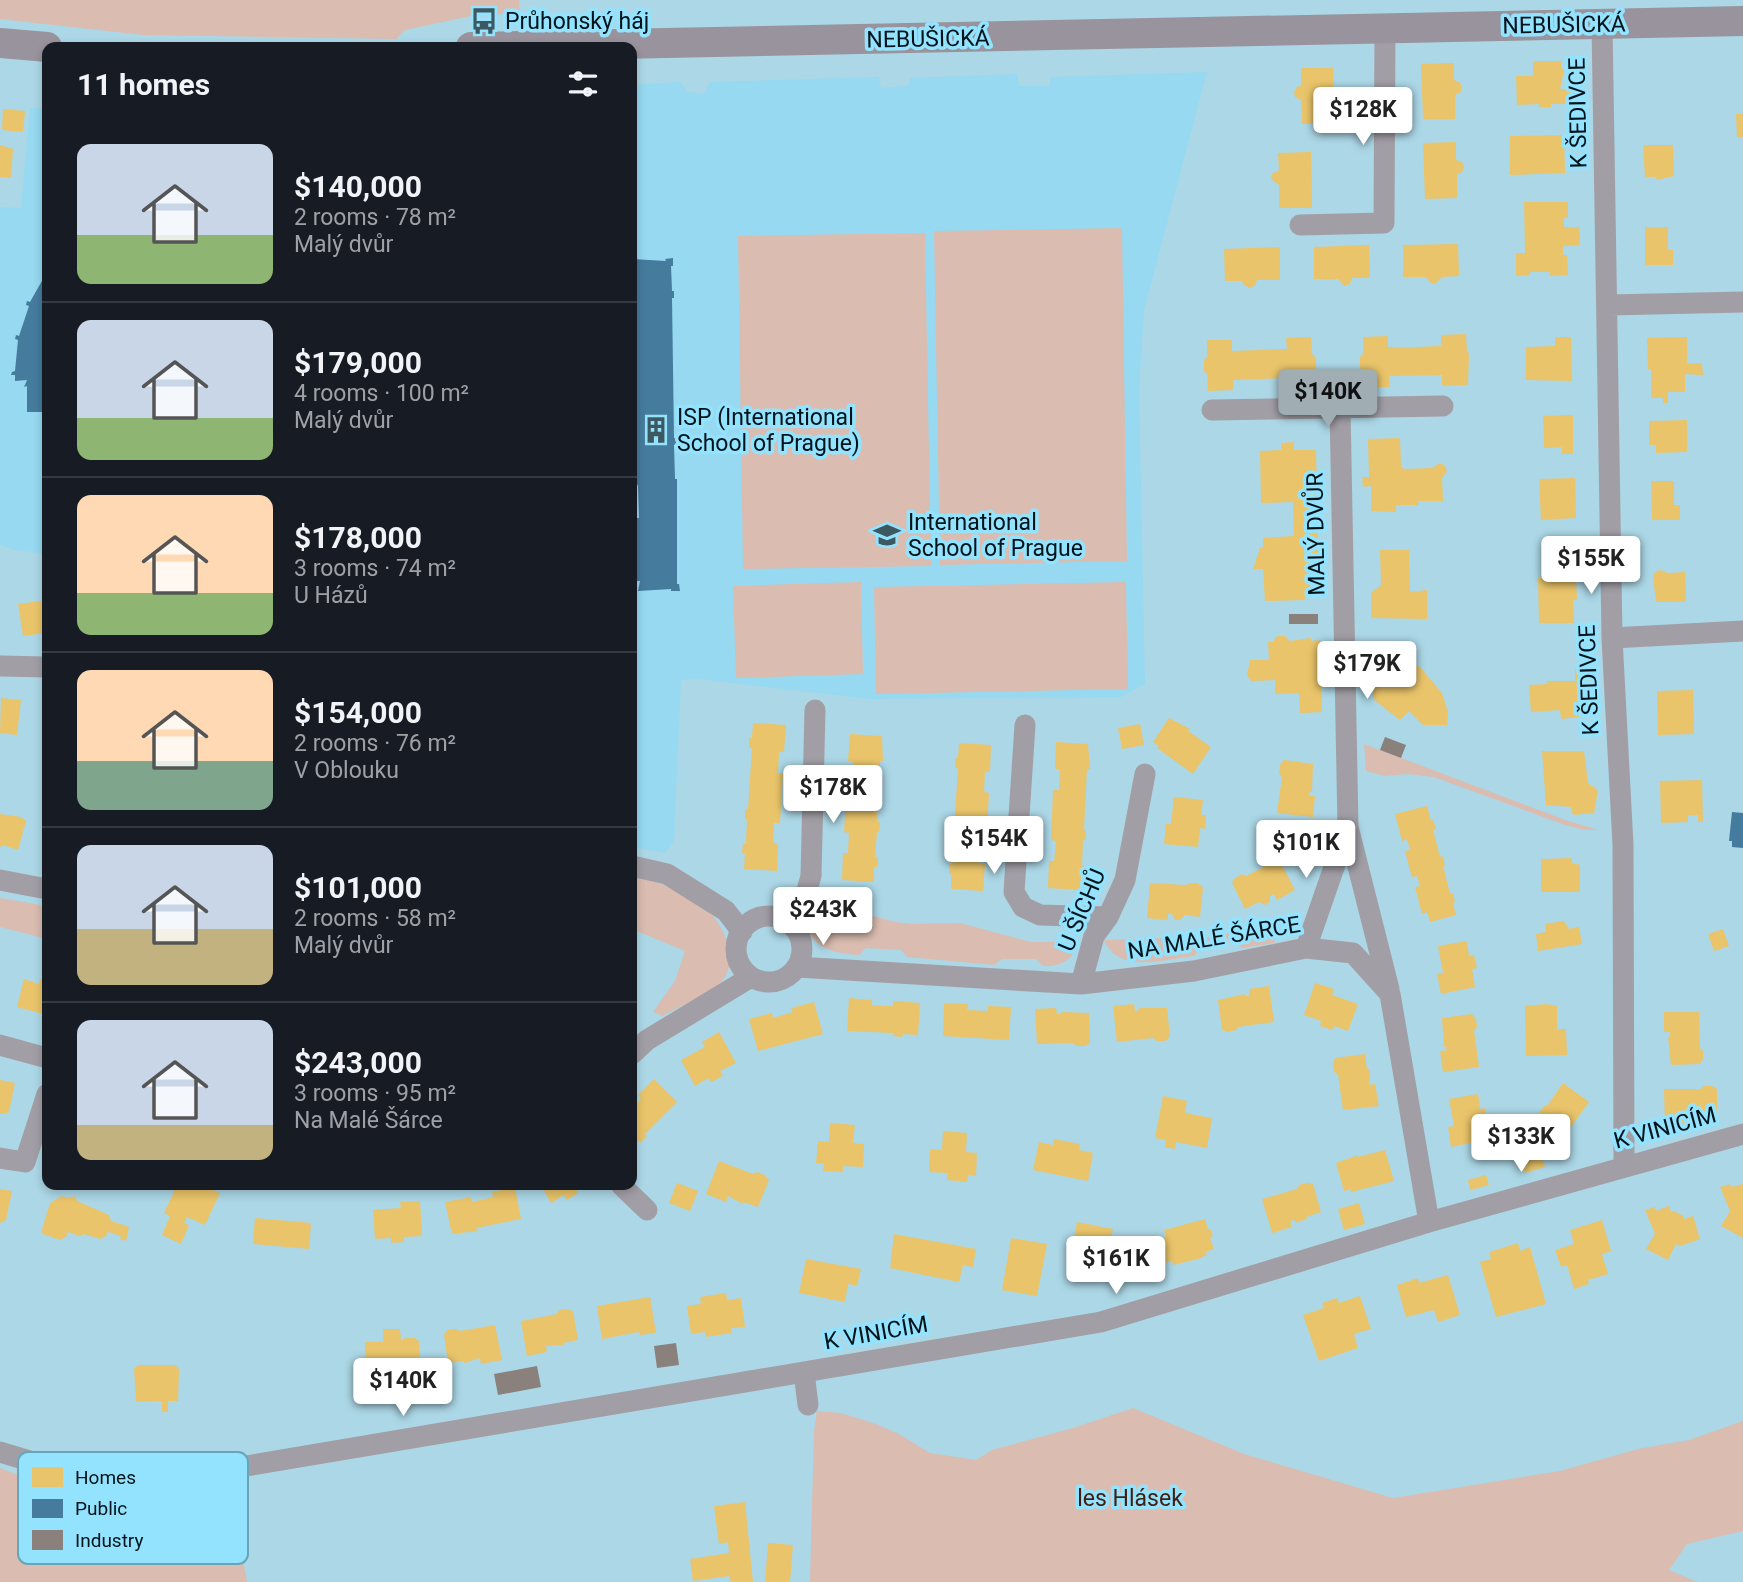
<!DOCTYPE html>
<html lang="en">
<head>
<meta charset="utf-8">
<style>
	:root { --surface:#171b24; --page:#20242c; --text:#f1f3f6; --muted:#9ea1a6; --line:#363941; --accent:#a0adb3 }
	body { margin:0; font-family:Roboto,sans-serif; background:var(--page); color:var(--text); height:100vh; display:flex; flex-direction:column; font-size:26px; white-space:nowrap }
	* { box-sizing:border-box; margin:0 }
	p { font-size:23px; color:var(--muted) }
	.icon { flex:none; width:38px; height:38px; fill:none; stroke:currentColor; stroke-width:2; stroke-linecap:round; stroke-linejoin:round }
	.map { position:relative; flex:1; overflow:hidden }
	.side { position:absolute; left:42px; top:42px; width:595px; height:1148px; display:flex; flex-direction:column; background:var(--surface); border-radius:14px; box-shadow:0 4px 10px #0003 }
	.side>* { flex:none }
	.price { position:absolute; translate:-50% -60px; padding:0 16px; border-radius:7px; background:#fff; color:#222; font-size:23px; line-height:46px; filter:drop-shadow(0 2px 4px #0008) }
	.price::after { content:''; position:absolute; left:50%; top:42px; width:21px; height:16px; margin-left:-10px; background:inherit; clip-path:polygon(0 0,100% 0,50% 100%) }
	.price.active { background:var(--accent); color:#111 }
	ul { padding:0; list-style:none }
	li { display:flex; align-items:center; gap:21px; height:175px; padding:0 35px }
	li+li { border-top:2px solid var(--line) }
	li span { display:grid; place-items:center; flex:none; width:196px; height:140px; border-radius:14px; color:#555 }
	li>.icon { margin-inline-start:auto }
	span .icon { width:84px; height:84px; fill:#fffc; stroke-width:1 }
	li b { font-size:30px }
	h2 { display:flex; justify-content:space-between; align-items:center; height:84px; padding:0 35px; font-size:30px }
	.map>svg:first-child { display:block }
	.built { fill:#96d9f0 }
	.green { fill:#dabcb0 }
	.homes { fill:#e9c46a }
	.public { fill:#457b9d }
	.industry { fill:#8a817c }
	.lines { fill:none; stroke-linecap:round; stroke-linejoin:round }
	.street { stroke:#a29ea6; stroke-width:21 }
	.secondary { stroke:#98939c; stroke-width:30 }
	.labels { text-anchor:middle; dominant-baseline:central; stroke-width:7; stroke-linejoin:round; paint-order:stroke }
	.poi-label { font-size:23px; fill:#00131a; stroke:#94e3fe; text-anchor:start }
	.street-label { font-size:23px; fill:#00131a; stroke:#94e3fe }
	.park-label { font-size:23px; fill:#421e0f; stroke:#94e3fe }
	.key { fill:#94e3fe; stroke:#68a5ba; stroke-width:2 }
	.key-label { font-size:19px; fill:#00131a }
</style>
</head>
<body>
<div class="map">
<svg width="1743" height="1582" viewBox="0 0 1743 1582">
	<rect width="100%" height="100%" fill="#acd7e6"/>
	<path class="built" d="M1207,72l-63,238 -5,81 6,293 -24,13 -251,2 -172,-20 -17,1 -7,161 -9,12 -33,-6v-762l49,-3 6,10 17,2 6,-12 169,-5 2,11 27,-2 2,-8 107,-4 2,12h30l2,-9z
		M30,108l17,1v445l-31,-4 -16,-5v-338l21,1z"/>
	<path class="green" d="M0,0h519l1,13 -49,3 -66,14 -9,9 -253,-4 -143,-16z
		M1122,228l5,333 -187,4 -6,-334z
		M925,233l6,333 -188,3 -5,-333z
		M861,582l2,92 -127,4 -3,-92z
		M1126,582l2,107 -252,5 -2,-107z
		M1364,744l204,77 31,9h-14l-20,-5 -131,-48 -27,-3 -22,2 -19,-5z
		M632,876c40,9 88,27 97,73 2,11 1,22 -6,31 -11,14 -44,26 -60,36l-10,-4 22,-31 10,-30 -53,-22z
		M0,898l47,8v33l-47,-12z
		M813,900l82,22 17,2 48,-1 71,19h48c-6,17 -17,25 -36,24l-7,-7h-34l-8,6 -87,-8 -6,-7 -35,-2 -7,7c-18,-1 -47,-5 -51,-27 -2,-9 3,-20 5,-28z
		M1264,927l7,2 4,14 -33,5 -8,-6 -34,6 -6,8c-30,3 -75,19 -90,-16l105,-3z
		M1133,1408l111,46 149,44 167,-27 78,-22 51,-9 54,-19v110l-56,13 -18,26 28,12h-887l4,-151 3,-20 24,2 35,11 23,10 31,19 46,7 16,-10 81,-22z
		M0,1468l31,12 2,53 60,5 25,-54 110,-7 19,105h-247z"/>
	<path class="homes" d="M1533,61h28v7l3,3 -4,18h12v15h-21v3h-12v-3l-22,1 -1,-29h17z
		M1454,63v17l6,3 2,4 -1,5 -6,3v24h-32l-2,-55z
		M1301,68h32l2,55 -33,1 -1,-24 -6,-3 -1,-4 2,-5 5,-3z
		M3,109l22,2 -2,21 -21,-2z
		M1736,114h7v23l-6,1z
		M1564,135l1,38 -55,2v-39z
		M1456,142v18l6,2 2,5 -2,5 -5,2v24l-32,1 -2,-56z
		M0,145l13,4 -2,29 -11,-1z
		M1643,145h30l1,31 -17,4 -1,-3h-11z
		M1311,152l1,56h-33v-23l-8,-6 1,-5 7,-4 -1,-17z
		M1524,202h44v16h-4v9h15l1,10 -1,8 -16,1v9h4l1,20 -18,1v-4h-20v3l-14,1v-23h9z
		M1645,227h23v23h5v15h-28z
		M1458,244l1,32 -17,1 -7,7 -6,-2 -2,-5h-24v-32z
		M1369,245l1,33h-18l-2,6 -6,2 -6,-7h-24v-32z
		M1280,247v33h-23l-2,5 -5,3 -6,-3 -2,-4h-17l-1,-32z
		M1466,334l1,17 2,3 -1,31 -26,1v-11l-53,1 1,11h-26v-16l-4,-3v-11l3,-3v-17l25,-1v11h28l25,-1v-11z
		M1311,337l1,17 4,4v10l-4,3 1,17 -25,1 -1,-11 -54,2v10l-25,1 -1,-17 -3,-3v-11l3,-3v-17h25v11l55,-2 -1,-11z
		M1555,337h16l1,44 -46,-1v-33l29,-1z
		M1687,337v26h15l1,12 -18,-1v18h-17v11h-5v-5h-12v-29h-3l-1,-31z
		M1573,415v39h-11v-7l-18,1 -1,-32z
		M1687,420v32l-31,1v-8h-7v-24z
		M1400,438l1,28 3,3 28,-1 8,-5 5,3 2,5 -5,7 1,23h-25v4h-22v7l-25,-1v-25l-8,1 -1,-10h7l-1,-38z
		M1294,442v8h22l3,146 -14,1v3l-40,1 -2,-32h-10l7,-21 3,-1v-9l31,-2 -1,-34 -32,1 -1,-52 21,-1v-7z
		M1575,478l1,40 -35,2 -2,-41z
		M1651,481h23v24h6v15h-28z
		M1380,550h29l1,42 17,-2v29l-56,-1v-25l10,-8z
		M1661,570l7,3 17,-1 1,30h-30l-3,-26 2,-4z
		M1576,577l1,23h-4l1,23h-35l-1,-45z
		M47,600l-1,33 -23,3 -5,-32z
		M1277,636h8l5,5 21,-3v3l9,-1 2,72 -22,1 -1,-20 -24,1v-14l-24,1 -4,-6 3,-15h19l-1,-18h5z
		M1372,654h17l16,5 15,8 22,26 6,19 -1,13h-24l-14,-14 -9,9 -27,-21z
		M1575,669h22l1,35 -20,1 1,12 -18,2 -1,-9 -29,2 -2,-27 18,-1v-3h28z
		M1693,690l1,44 -36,1 -1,-44z
		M1,698l20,2 -4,35 -17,-2z
		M1169,718l21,11 -2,2 23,16 -18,27 -36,-26 2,-2 -6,-4z
		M753,723l33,2 -2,27h-5l-1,21h5l-3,50h-6l-1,20 5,1 -1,27 -33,-2 1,-15 -3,-1 1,-9h3l1,-25h-2v-10h3l4,-61h-3v-10h3z
		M1140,724l4,21 -22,4 -4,-21z
		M850,734l32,2 1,25h-3l-3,61h3l-1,10h-2l-2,25h3l-1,10h-3v15l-32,-2 1,-27h5l1,-20 -5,-1 3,-50h4l1,-10 1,-11h-5z
		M1056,742l32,2 2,25h-3l-3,61 2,1v9h-3l-1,25h2v10h-3l-1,15 -32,-2 1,-27h5l2,-20 -5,-1 2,-50h6l1,-21h-5z
		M959,743l32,2 -1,27h-5l-1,20 5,1 -3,50h-5l-1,21h5l-2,27 -32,-2v-15h-2v-10h3l2,-25 -3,-1v-9h3l4,-61h-3v-10h3z
		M1542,751h42l4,32 10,7 -4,23 -21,2 -2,-8 -25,-2z
		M1284,760l29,4 -1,28 -3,-1v5h6l-2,21 -36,-4 5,-36 -3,-4 1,-8z
		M1702,780l1,42h-5v-7h-10v7l-27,1 -1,-42z
		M1174,797l29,3 -2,15h5l-1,14 -5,-1 -2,19 -34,-3 2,-20h5z
		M1427,806l4,15 2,-1 3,9 -3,1 7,27 3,-1 2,10h-2l7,27h3l2,9 -2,1 3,12 -26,7 -3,-10 -5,2 -7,-27 5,-1 -3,-10 -5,1 -7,-26 5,-1 -3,-11 -5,2 -7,-27z
		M0,814l21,3 5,4 -8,29 -15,-5 -3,2z
		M1572,858v5l8,2v27h-39v-33z
		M1279,859l16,31 -18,10 -3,-6 -4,2v6l-5,3 -6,-3 -14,7 -13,-26 3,-5 7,-4 4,2z
		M1150,883l36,2 3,-2h8l6,4 -3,30 -16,-2 -3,5h-6l-3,-6h-4v6l-21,-2z
		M1564,921l5,8 10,-2 3,17 -44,7 -2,-17 10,-2 -1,-8z
		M1723,929l6,17 -15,5 -6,-17z
		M1467,941l2,15 5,-1 3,13 -5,1 3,18 -34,7 -4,-20 6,-1 -5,-27z
		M24,979l15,5 1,-5 7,1v42l-6,-2 2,-6 -26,-7z
		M1315,983l19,6 -2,6 26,9 -10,27 -14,-5 -1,4 -13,-4 1,-5 -17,-6z
		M1269,986l5,36 -36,5 -2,3 -8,2 -6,-2 -4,-30 27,-6v2h4v-7z
		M849,998l23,2v5l10,1h11v-5l27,2 -2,32 -15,-1 -1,3 -9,-1v-3l-46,-2z
		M814,1002l9,32 -65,17 -9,-32 23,-6 1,5 20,-6 -2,-4z
		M944,1003l24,1 -1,6 21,1v-5l23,1 -2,33 -66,-4z
		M1134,1004l1,7 4,-1v-2h28l3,29 -5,4h-8l-4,-3 -36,4 -4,-36z
		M1547,1004l10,2v23h9l1,26 -41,1 -1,-50z
		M1056,1008l1,6h4v-2l28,1 1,30 -5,3h-9l-3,-3 -36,1 -2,-35z
		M1664,1012h35l1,36 3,3v8l-3,5 -29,1 -3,-28h2v-5h-6z
		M1472,1014l4,5 1,8 -3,4 5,36 -36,5 -3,-21 7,-1 -1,-4 -2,1 -2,-29z
		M719,1032l17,31 -16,8 3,5 -12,6 -3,-4 -13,8 -14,-26 24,-13 -3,-5z
		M1365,1054l2,15h2l1,2 -1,14 6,-1 4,22 -36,4 -5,-36 -4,-2 -1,-8 2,-6z
		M654,1079l23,23 -32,32 2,2 -7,7 -2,-2 -6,6v-38l9,-10 -3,-4z
		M0,1080l15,3 -6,29 -6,2h-3z
		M1563,1083l26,19 -26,36 -2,-2 -4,6 -24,-17 8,-11 -2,-1 6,-8 2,1z
		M1704,1086h8l5,3v29l-27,3v-3h-4v7h-21l-1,-36h37z
		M1478,1094l2,15 5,-1 2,13 -5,1 4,18 -35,7 -3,-20 6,-1 -5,-27z
		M1163,1096l24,5 -2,12 27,5 -5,30 -31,-6 -1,7 -10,-2 1,-7 -11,-2z
		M830,1123l25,2 -2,18 11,1 -1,23 -20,-1v6l-20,-1 1,-7 -8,-1 2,-22 11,1z
		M943,1131l24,2 -1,19 11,1 -1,23 -8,-1 -1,7 -20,-2 1,-7 -19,-1 1,-23 12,1z
		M1054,1139l26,5 -1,6 14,3 -5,28 -55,-11 6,-28 14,3z
		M1539,1147l6,20 -20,6 -7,-20z
		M1385,1150l9,31 -43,11 -1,-3 -6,2 -8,-28 22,-8v2z
		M719,1161l34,13 4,-2 8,3 4,5 -11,27 -15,-5v2l-15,-8 -2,6 -20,-8z
		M1486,1175l3,10 -19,5 -2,-10z
		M677,1183l21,8 -8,20 -21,-8z
		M1307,1183l6,1 8,28 -15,5 1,2 -12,4v-3l-5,1 2,6 -20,6 -10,-34 35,-10 2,-4z
		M1730,1184l1,3 12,-3v54l-22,-12 9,-15 -10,-24z
		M173,1185h37l2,1 -1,3 9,4 -15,32 -18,-8 -3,6 5,2 -8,19 -19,-9 8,-19 -6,-3 10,-21z
		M541,1185h42l-7,4 2,4 -11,7 -3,-5 -13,8z
		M515,1187l6,32 -45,9 1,3 -25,3 -7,-32 26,-5 1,5 21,-5 -1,-5z
		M0,1189l12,2 -6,29 -6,3z
		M62,1196l7,2 6,-2 2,5 32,14 2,6 18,6 -3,14 -6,-2 1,-3 -13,-4 -2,4 -6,3 -16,-5 -4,2 -12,-4 -2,5 -6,3 -19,-7 9,-30z
		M420,1201l2,35 -18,1v5l-13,1v-5l-16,1 -2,-29 28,-2 -1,-6z
		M1359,1203l6,21 -21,6 -6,-21z
		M1669,1206l2,6 3,-1 9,5 1,3 9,-3 7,23 -20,7 -4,-2 -8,16 -22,-11 9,-15 -10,-24 10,-3 1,4z
		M255,1218l56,5 -2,26 -56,-5z
		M1205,1219l3,10 3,1 2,6 -3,2 4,11 -9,3 2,3 -9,4 -25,6 -1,-4 -21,6 -7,-24 22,-6 -2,-7z
		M1602,1220l9,31 -9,3 6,20 -20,6 1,4 -15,5 -7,-24 -6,2 -6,-17 19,-6 -4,-14z
		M1077,1222l36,7 -10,51 -35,-6z
		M894,1234l82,15 -3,18 -10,-2 -4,17 -69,-14z
		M1011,1238l36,6 -10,52 -35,-6z
		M1518,1243l2,8 10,-4 16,57 -50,13 -16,-55 11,-3 -2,-7z
		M806,1259l55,10 -4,17 -9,-2 -3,18 -46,-9z
		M1448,1275l12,40 -22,7 -4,-12 -28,7 -9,-32 21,-7 1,5z
		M726,1293l1,7 14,-2 4,29 -14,1 1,5 -27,4v-5l-14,2 -4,-28 14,-2 -1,-7z
		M1360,1296l11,33 -17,5 4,14 -39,13 -16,-46 21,-7 -2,-5 15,-5 2,5z
		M650,1297l6,36 -16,2 -1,-3 -37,7 -5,-33z
		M567,1309l6,2 5,29 -15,3v2l-17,1 1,6 -20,4 -6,-35 36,-7 2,-4z
		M495,1325l7,35 -21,4 -1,-6 -16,5v-2l-16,2 -4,-29 4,-4 8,-1 4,2z
		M383,1329h17l1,12 4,-3h9l5,3 1,44 -16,1 -1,11h-9l-1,-11h-5v6l-22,1 -1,-51h18z
		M138,1365h37l4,4 -1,32h-10v11h-6v-11l-26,1 -2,-33z
		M745,1502l8,80h-22l-2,-6 -36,5 -3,-22 39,-6 -1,-11 -9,2 -5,-38z
		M768,1543l25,2 -3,37h-25z"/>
	<path class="public" d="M673,258v8h-2l1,25h2v7h-2l2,140h2l1,7h-3l1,34h2v105h2l1,7h-9v-2l-33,2 2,-10h-8v-63h7l-1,-32 -2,-4h-4v-38h4l-1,-5h2v-17h-5v-163l34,2 -1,-2z
		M47,272v140h-20v-26l-3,1 3,-7 -12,1v-6h-4l1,-3 3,-1 3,-31 -3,-1 1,-4 3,1 10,-30 -3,-1 1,-4 3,1z
		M1732,812l11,1v35l-11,-1v-6h-3z"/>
	<path class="industry" d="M1289,614h29v10h-29z
		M1385,737l21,8 -5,13 -21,-8z
		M676,1343l3,22 -22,3 -3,-22z
		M537,1366l4,21 -43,8 -4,-21z"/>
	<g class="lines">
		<path class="street" d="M1602,24l10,614 11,207 1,322
			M1300,225l84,-2 1,-194
			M1609,305l134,-3
			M1340,408l8,419 41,162
			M1212,410l231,-4
			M1612,638l131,-7
			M0,666l47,1
			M1025,725l-11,167 9,15 17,8 68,2
			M632,866l35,8 59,37 16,21
			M0,880l47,9
			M736 949a33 33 0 1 1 66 0a33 33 0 1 1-66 0Z
			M787,922l19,-28 5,-18 4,-166
			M1306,948l42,-121
			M797,967l284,17 113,-13 112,-23 47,5 37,41 39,228
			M1081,984l13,-48 14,-19 17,-37 20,-106
			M0,1045l47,13
			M632,1054l15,-14 104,-63
			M0,1158l25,4 22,-68
			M621,1185l26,25
			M804,1372l4,33
			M0,1452l50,15 70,6 114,-5 867,-146 328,-100 314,-88"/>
		<path class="secondary" d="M0,43l47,4
			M471,47l1272,-26"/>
	</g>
	<defs>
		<symbol id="bus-bare" viewBox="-9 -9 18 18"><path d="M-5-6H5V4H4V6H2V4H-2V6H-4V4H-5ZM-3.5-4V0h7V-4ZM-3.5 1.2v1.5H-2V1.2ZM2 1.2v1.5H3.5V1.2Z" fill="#3c5861" stroke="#94e3fe" stroke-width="2.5" paint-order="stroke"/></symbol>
		<symbol id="building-bare" viewBox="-9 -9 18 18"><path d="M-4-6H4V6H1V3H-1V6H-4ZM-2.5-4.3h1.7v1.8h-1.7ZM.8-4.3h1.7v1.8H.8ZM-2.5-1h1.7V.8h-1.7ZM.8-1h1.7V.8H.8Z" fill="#3c5861" stroke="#94e3fe" stroke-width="2.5" paint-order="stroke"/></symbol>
		<symbol id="school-bare" viewBox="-9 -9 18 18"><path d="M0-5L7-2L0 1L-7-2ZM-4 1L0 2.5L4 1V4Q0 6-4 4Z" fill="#3c5861" stroke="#94e3fe" stroke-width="2.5" paint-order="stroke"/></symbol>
	</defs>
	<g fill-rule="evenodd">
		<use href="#bus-bare" x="465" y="2" width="38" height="38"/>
		<use href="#building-bare" x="637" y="411" width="38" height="38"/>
		<use href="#school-bare" x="868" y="516" width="38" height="38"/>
	</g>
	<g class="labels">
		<g class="poi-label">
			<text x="505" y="21">Průhonský háj</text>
			<text x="677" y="417">ISP (International<tspan x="677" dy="26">School of Prague)</tspan></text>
			<text x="908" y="522">International<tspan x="908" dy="26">School of Prague</tspan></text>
		</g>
		<g class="street-label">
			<text transform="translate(1564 25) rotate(-1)">NEBUŠICKÁ</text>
			<text transform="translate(928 39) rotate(-1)">NEBUŠICKÁ</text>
			<text transform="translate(1578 113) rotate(-91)">K ŠEDIVCE</text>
			<text transform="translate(1316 534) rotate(-91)">MALÝ DVŮR</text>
			<text transform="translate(1589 680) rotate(-92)">K ŠEDIVCE</text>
			<text transform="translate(1082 910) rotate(-67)">U ŠÍCHŮ</text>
			<text transform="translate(1214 938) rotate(-9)">NA MALÉ ŠÁRCE</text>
			<text transform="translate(1665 1128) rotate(-15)">K VINICÍM</text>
			<text transform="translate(876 1333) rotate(-10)">K VINICÍM</text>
		</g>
		<g class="park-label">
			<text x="1130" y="1498">les Hlásek</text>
		</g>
	</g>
	<rect x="18" y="1452" width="230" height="112" rx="10" class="key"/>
	<rect x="32" y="1467" width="31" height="20" fill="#e9c46a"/>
	<rect x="32" y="1499" width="31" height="19" fill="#457b9d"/>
	<rect x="32" y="1530" width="31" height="20" fill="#8a817c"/>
	<g class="key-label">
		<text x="75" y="1484">Homes</text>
		<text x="75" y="1515">Public</text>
		<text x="75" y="1547">Industry</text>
	</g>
</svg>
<b class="price" style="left:1363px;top:147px">$128K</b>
<b class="price active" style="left:1328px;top:429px">$140K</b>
<b class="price" style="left:1591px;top:596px">$155K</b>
<b class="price" style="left:1367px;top:701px">$179K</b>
<b class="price" style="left:833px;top:825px">$178K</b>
<b class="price" style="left:994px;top:876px">$154K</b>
<b class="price" style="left:1306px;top:880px">$101K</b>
<b class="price" style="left:823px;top:947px">$243K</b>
<b class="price" style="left:1521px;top:1174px">$133K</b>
<b class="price" style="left:1116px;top:1296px">$161K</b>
<b class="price" style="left:403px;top:1418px">$140K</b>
<section class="side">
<h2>11 homes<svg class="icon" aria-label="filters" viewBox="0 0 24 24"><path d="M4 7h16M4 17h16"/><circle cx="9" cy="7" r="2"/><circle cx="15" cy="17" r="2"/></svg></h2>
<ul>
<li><span style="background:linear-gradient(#c9d6e8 65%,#8fb573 0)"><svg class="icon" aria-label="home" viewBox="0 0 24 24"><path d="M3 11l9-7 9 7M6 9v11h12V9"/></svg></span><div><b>$140,000</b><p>2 rooms · 78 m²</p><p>Malý dvůr</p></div></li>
<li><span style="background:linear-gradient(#c9d6e8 70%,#8fb573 0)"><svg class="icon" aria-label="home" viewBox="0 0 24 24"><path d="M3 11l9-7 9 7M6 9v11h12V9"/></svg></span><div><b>$179,000</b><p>4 rooms · 100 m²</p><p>Malý dvůr</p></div></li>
<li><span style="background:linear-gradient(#ffd9b3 70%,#8fb573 0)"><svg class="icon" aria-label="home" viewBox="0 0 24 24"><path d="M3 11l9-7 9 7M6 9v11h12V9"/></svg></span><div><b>$178,000</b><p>3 rooms · 74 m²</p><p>U Házů</p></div></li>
<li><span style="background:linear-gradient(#ffd9b3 65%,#7fa58c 0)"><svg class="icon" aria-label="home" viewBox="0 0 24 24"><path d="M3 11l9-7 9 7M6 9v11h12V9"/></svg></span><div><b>$154,000</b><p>2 rooms · 76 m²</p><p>V Oblouku</p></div></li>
<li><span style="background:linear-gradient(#c9d6e8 60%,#c2b280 0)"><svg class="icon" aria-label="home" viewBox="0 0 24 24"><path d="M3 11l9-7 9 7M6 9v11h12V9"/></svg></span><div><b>$101,000</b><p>2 rooms · 58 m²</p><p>Malý dvůr</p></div></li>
<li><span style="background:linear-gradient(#c9d6e8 75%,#c2b280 0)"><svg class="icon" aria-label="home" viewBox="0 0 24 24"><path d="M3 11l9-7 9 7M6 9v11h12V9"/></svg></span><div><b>$243,000</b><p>3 rooms · 95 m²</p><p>Na Malé Šárce</p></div></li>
</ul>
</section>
</div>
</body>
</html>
